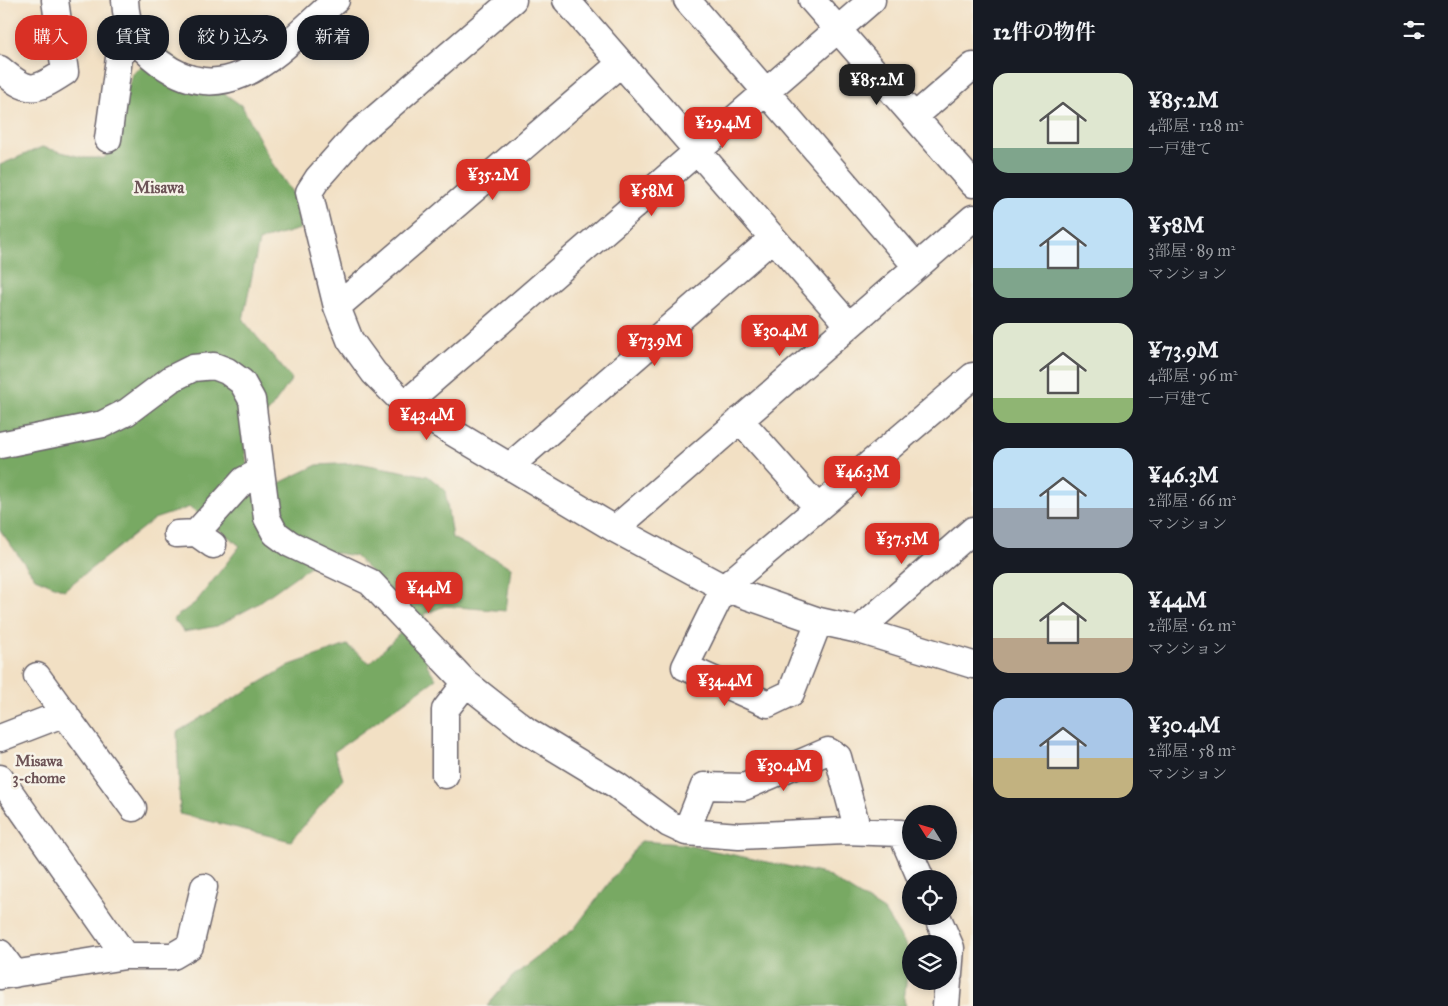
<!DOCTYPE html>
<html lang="ja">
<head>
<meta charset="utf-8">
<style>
	:root { --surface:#171b24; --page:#20242c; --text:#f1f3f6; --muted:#9ea1a6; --accent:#d93025 }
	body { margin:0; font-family:"IM FELL Great Primer","Noto Serif JP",serif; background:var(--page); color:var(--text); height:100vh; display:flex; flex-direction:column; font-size:19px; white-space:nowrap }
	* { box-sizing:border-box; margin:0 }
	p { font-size:16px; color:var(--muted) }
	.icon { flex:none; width:28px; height:28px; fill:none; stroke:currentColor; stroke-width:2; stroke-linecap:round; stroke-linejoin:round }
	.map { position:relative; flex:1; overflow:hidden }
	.sheet { display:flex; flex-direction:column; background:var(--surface); width:475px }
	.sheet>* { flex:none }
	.guide { position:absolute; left:15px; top:15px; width:475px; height:45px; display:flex; gap:10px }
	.needle { width:32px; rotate:307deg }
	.controls { position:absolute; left:902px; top:805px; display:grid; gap:10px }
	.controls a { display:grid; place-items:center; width:55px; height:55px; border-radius:50%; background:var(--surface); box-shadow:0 2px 8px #0003; font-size:25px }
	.price { position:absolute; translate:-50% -42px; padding:0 11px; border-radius:10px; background:var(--accent); color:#fff; font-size:16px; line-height:32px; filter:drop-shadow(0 1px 2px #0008) }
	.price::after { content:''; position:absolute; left:50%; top:30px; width:15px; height:11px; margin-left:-8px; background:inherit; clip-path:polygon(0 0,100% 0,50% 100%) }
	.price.current { background:#222; color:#fff }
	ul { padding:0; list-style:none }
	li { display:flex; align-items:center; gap:15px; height:125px; padding:0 20px }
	li span { display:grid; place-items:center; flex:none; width:140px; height:100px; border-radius:15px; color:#555 }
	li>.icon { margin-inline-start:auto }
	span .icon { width:60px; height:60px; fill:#fffc; stroke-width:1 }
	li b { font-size:21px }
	h2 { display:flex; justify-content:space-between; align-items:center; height:60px; padding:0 20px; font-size:21px }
	.tag { padding:0 18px; border-radius:20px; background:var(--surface); box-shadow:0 2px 8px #0003; font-size:18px; line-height:45px }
	.tag.current { background:var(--accent); color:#fff }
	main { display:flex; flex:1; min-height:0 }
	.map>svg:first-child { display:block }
	.forest { fill:#78a963; stroke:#4d664f }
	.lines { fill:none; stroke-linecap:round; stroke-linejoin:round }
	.minor-casing { stroke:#6b646b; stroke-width:29 }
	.minor { stroke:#fff; stroke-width:26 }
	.labels { text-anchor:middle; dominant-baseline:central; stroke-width:5; stroke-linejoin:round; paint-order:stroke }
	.neighbourhood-label { font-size:15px; font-weight:bold; fill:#6c5356; stroke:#f7f3e8 }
	.quarter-label { font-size:16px; font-weight:bold; fill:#6c5356; stroke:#f7f3e8 }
</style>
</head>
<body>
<main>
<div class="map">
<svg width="973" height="1006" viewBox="0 0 973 1006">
	<rect width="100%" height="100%" fill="#f7f3e8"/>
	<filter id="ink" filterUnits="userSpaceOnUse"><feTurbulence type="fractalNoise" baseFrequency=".02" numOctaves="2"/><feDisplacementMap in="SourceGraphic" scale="10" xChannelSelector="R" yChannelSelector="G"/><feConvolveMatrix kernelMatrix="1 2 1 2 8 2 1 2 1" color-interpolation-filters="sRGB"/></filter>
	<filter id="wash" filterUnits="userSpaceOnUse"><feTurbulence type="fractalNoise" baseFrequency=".0096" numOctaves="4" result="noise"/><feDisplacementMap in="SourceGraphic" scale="20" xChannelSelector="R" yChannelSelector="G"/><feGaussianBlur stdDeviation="1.12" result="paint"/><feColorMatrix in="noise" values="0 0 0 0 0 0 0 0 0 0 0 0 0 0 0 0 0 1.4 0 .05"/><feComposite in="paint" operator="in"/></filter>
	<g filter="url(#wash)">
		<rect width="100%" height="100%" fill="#f2e0c4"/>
		<path class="forest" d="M164,50l78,56 30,57 24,35 4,31 -41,12 -16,79 49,59 -22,31 -27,27 9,59 65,-31 41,-2 70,13 17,14 7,48 59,29 -5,44 -61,-5 -21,8 3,51 9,14 -102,73 9,27 -52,62 -111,-27 -3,-82 113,-67 57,-20 23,18 31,-31 2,-29 -48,-47 -25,-4 -76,54 -37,20 -33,6 -11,-13 23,-17 44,-56 -50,-39 -36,12 -90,71 -29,-12 -35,-48v-365l42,-18 43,11h20l28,-85z
			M641,841l40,3 144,30 59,37 26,41 -6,48 2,6h-419l25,-29 62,-48z"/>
	</g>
	<g filter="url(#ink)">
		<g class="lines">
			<defs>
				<path id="minor" d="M125,0c1,28 12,47 35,63 71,52 124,-18 176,-63
					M513,0l-157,135 -38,43 -9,14 28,115 13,33 24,33 31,31 210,125 109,59 95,33 40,9 114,35
					M566,0l282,324
					M687,0l229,266
					M812,0l161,184
					M0,69c29,25 34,23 65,3l-10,-72
					M914,117l59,-51
					M108,139l11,-81 14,-24
					M337,307l284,-244
					M405,404l467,-404
					M740,420l78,88
					M0,445l103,-21 24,-12 44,-33 22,-11 21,-2 13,5 15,11 10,18 15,118 8,15 15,11 80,38 96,101 61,48 89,54 53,39 17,8 53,4 105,-5 57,2 20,46
					M510,466l263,-228
					M615,529l358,-311
					M196,533l48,-53 17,-9
					M177,534l19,-1 17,12
					M819,621l-28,72 -23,11 -83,-37 39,-79 249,-212
					M859,630l114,-100
					M37,676l96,132
					M0,738l65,-25
					M445,775v-65l21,-27
					M0,778l125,178
					M686,832l18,-46 40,1 84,-36 10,6 20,74
					M937,916l14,32 -2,26
					M0,953l15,21
					M0,976l125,-20h48l17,-10 14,-59
					M946,1006l2,-25"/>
			</defs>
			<use href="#minor" class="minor-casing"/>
			<use href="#minor" class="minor"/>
		</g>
	</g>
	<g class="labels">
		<g class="neighbourhood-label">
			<text x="39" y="761">Misawa<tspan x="39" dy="17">3-chome</tspan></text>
		</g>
		<g class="quarter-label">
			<text x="159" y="187">Misawa</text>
		</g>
	</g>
</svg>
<div class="controls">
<a><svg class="needle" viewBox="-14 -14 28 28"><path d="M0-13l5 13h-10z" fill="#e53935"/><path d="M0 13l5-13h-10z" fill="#9ea1a6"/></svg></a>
<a><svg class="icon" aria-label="locate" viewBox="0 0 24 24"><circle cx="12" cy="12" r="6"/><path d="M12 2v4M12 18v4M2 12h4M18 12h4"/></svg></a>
<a><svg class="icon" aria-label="layers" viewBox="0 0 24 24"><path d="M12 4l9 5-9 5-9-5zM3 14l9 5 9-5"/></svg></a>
</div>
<b class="price current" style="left:877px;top:106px">¥85.2M</b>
<b class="price" style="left:723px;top:149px">¥29.4M</b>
<b class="price" style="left:493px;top:201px">¥35.2M</b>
<b class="price" style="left:652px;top:217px">¥58M</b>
<b class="price" style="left:780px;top:357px">¥30.4M</b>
<b class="price" style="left:655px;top:367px">¥73.9M</b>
<b class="price" style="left:427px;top:441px">¥43.4M</b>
<b class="price" style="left:862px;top:498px">¥46.3M</b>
<b class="price" style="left:902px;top:565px">¥37.5M</b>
<b class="price" style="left:429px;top:614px">¥44M</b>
<b class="price" style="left:725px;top:707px">¥34.4M</b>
<b class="price" style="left:784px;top:792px">¥30.4M</b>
<div class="guide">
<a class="tag current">購入</a>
<a class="tag">賃貸</a>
<a class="tag">絞り込み</a>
<a class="tag">新着</a>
</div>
</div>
<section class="sheet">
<h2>12件の物件<svg class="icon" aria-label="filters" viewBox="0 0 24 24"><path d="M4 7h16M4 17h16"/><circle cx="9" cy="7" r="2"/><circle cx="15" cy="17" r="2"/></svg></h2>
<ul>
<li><span style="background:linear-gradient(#dfe7d0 75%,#7fa58c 0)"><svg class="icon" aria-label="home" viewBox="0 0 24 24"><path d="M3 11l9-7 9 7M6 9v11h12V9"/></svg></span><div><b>¥85.2M</b><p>4部屋 · 128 m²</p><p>一戸建て</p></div></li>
<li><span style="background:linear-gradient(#bfe0f5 70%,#7fa58c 0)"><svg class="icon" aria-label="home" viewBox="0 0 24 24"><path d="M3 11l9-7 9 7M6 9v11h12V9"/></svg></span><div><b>¥58M</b><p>3部屋 · 89 m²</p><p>マンション</p></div></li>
<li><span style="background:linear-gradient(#dfe7d0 75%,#8fb573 0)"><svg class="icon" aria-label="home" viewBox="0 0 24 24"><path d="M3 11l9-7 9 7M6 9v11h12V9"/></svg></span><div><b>¥73.9M</b><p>4部屋 · 96 m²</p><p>一戸建て</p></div></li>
<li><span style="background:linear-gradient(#bfe0f5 60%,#9aa5b1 0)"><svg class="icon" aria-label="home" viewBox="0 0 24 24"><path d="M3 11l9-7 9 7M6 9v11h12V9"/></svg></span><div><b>¥46.3M</b><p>2部屋 · 66 m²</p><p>マンション</p></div></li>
<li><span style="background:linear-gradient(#dfe7d0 65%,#b9a48a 0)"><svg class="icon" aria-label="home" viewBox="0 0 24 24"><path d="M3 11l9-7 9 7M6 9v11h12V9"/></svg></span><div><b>¥44M</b><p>2部屋 · 62 m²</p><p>マンション</p></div></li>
<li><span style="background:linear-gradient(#a9c7e8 60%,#c2b280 0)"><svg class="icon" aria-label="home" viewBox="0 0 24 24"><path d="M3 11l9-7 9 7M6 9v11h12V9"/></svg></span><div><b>¥30.4M</b><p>2部屋 · 58 m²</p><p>マンション</p></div></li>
</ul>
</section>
</main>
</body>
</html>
